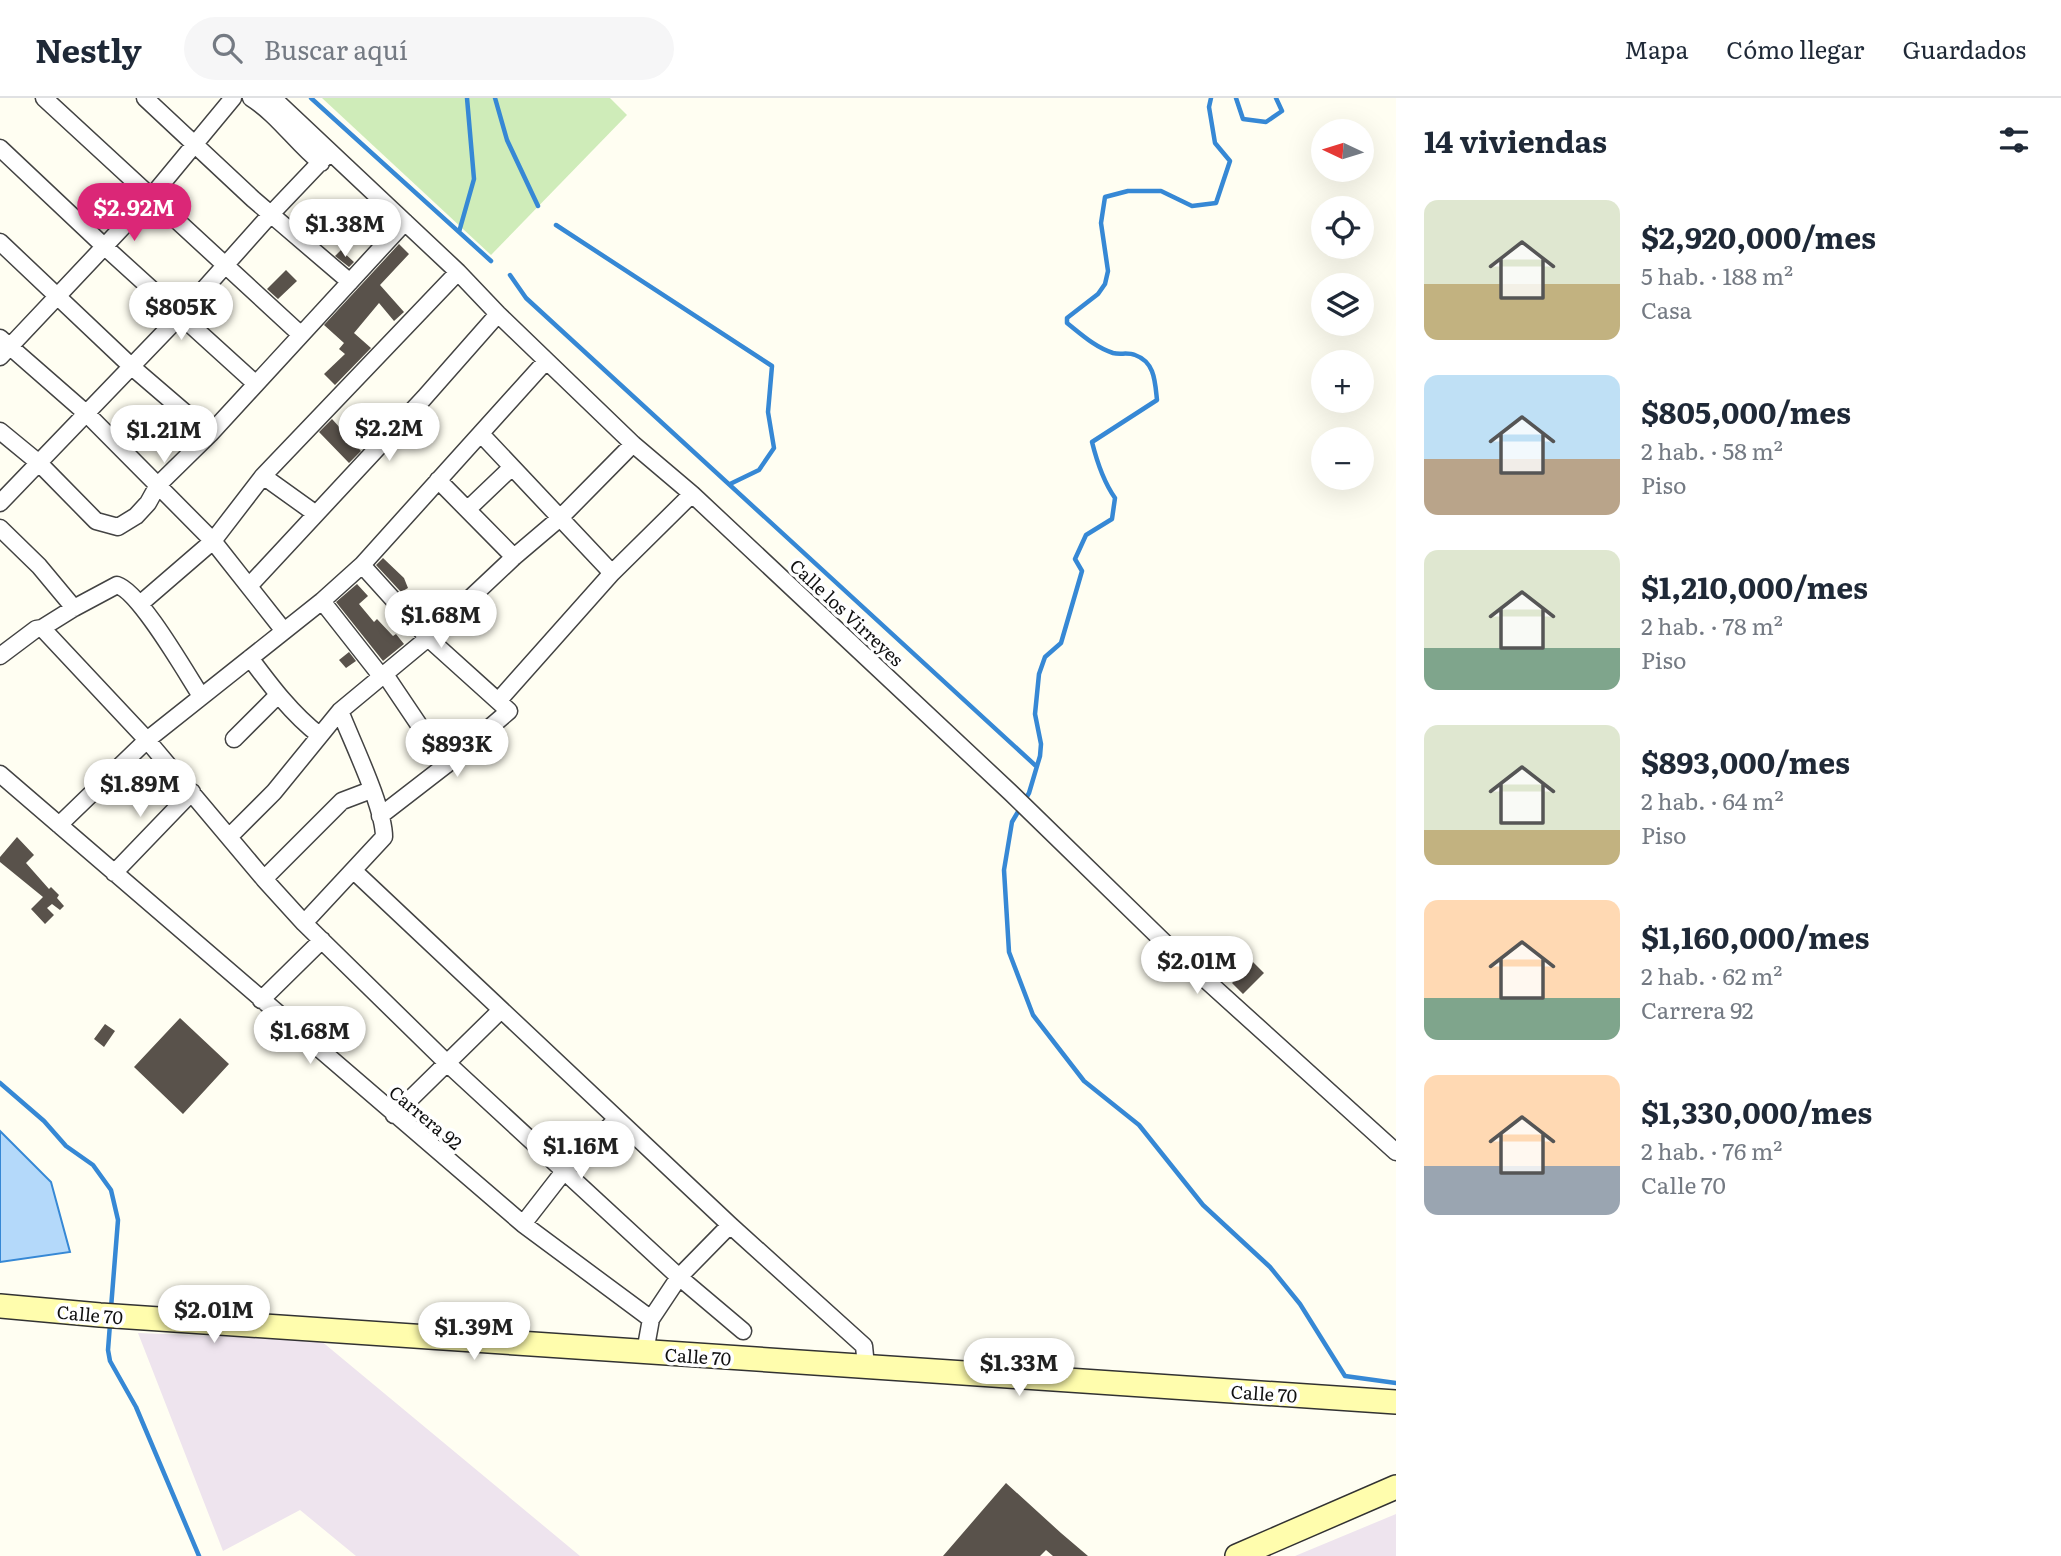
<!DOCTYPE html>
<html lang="es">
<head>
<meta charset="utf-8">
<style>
	:root { --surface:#fff; --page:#f6f6f7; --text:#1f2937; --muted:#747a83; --line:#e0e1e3; --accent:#db2777 }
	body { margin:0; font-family:Literata,serif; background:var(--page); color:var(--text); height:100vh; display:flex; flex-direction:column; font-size:26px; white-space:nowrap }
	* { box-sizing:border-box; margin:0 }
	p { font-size:23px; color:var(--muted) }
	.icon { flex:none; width:38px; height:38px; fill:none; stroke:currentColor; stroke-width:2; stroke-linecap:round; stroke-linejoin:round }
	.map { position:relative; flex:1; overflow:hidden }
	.side { display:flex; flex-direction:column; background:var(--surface); width:665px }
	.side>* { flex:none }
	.needle { width:46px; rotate:274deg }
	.controls { position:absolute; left:1311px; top:21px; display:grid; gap:14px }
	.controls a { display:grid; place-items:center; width:63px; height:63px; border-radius:50%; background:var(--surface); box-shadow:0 7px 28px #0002; font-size:35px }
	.price { position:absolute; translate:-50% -60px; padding:0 16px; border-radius:24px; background:#fff; color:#222; font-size:23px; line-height:46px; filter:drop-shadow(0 2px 4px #0008) }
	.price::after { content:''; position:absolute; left:50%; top:42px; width:21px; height:16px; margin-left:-10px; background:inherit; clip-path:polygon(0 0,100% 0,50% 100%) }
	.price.active { background:var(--accent); color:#fff }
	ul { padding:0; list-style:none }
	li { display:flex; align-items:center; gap:21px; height:175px; padding:0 28px }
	li span { display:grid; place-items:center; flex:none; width:196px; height:140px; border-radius:14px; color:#555 }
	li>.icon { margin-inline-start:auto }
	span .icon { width:84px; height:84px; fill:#fffc; stroke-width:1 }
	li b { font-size:30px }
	h2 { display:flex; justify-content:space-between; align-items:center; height:84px; padding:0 28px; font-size:30px }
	header { display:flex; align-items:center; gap:42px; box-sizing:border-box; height:98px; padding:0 35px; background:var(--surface); border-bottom:2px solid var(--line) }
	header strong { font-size:33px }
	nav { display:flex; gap:38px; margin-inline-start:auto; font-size:24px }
	.search { width:490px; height:63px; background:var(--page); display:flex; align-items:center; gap:18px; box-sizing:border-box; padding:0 24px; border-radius:38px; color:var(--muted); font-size:26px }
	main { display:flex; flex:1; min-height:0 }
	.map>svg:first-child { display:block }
	.industrial { fill:#eee4ee }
	.green { fill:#cfecb9 }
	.water { fill:#b4d9fa; stroke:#3688d5; stroke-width:2 }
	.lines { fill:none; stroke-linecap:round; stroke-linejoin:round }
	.stream { stroke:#3688d5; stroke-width:4.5 }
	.building { fill:#59524b }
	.street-casing { stroke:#434343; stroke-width:19 }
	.secondary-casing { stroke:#323232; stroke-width:26 }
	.street { stroke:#fff; stroke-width:16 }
	.secondary { stroke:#fffdad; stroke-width:23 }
	.labels { text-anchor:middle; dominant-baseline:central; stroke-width:7; stroke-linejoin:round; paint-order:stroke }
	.street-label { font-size:18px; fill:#101010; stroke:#fff }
</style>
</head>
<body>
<header>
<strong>Nestly</strong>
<div class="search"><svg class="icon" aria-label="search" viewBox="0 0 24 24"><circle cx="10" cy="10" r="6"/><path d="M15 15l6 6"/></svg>Buscar aquí</div>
<nav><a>Mapa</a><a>Cómo llegar</a><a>Guardados</a></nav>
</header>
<main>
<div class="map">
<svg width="1396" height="1458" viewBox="0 0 1396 1458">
	<rect width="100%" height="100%" fill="#fffef2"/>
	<path class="industrial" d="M138,1235l182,7 260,216h-224l-56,-46 -77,41z
		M1396,1416v42h-101z"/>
	<path class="green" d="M322,0h288l17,17 -136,140z"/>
	<path class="water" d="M0,1033l51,51 19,70 -70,10z"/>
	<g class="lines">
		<path class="stream" d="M311,0l180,163
			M495,0l12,42 31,66
			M1211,0l-2,9 6,36 15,18 -14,42 -24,3 -31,-15h-33l-23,6 -4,26 7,48 -3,13 -7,10 -31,24v5c15,12 28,24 46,30 7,2 15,-1 22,2 20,7 20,27 22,45l-65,42c5,20 11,39 23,56l-3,21 -26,16 -11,24 7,12 -21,72 -16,14 -6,17 -4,40 6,30 -1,12 -11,37 -17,29 -8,48 5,82 24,63 51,66 55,44 64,80 67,62 30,37 45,72 51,7
			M1236,0l7,21 23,3 16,-11 -6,-13
			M556,127l216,141 -4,46 6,36 -15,22 -29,14
			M459,134l15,-53 -7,-81
			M510,177l16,23 510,468
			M0,985l44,38 22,25 27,19 18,25 7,30 -7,88
			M110,1226l-2,26 2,11 26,46 63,149"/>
	</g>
	<path class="building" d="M399,146l10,10 -29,31 24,27 -10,9 -15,-18 -25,30 17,15 -36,37 -11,-11 21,-20 -6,-5 5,-6 -20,-18z
		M341,152l13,12 -5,5 -14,-11z
		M286,172l11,11 -19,18 -11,-10z
		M332,321l29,32 -12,12 -30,-31z
		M383,460l21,20 4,10 -7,4 -25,-27z
		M357,486l11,12 -9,8 15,18 3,-3 16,17 3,-2 8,10 -21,17 -47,-59z
		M349,554l7,9 -10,7 -7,-8z
		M17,739l17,18 -8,8 23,26 2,-2 8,8 -2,3 7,8 -4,4 -8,-6 -5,4 7,7 -9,9 -14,-15 12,-12 -43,-35v-5z
		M1253,864l11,11 -21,21 -11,-11z
		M180,920l49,46 -46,50 -49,-47z
		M105,926l10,7 -11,16 -10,-8z
		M1006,1385l55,50 27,23h-35l-7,-6 -6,6h-97z"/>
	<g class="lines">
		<defs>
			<path id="street" d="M44,0l256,236
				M145,0l108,101 97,83
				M251,0c27,17 45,45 70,65
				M273,0l185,174 40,42 135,130 59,50 319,299 154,150 231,209
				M0,50l105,99 151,137
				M0,144l132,125 78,67
				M0,240l87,76 126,127 71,90
				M0,259l151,-160 82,-99
				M0,333l39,32 57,58 22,6 18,-11 12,-13 10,-18 52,-51 195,-212
				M481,336l131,139
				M263,378l53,38
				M438,382l76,77
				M0,405l180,-187 91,-102 59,-62
				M468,411l44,-42
				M0,430l39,38 35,42
				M362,467l66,73 81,73 -63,54 -66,51
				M250,487l174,-187 74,-84
				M322,503l59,75
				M140,506l73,-63 50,-65 195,-204
				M42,530l105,112 117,139 40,44 143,140 232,214 64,54
				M0,558l36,-27 6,-1 32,-20 43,-23c23,7 69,88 84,111
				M250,560c21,28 41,55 69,77
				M384,575l62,92
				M499,602l113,-127 80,-79
				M234,641l44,-44
				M0,676l523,450 128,95
				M59,727l88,-85 175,-139 40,-36 184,-204
				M230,738l44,-44 66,-81 88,-73 86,-81 46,-39 73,-74
				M354,773l376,354 134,121 2,20
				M114,775l78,-81
				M264,781l78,-78 29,-11
				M304,825l80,-86c0,-30 -32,-95 -44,-126
				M261,902l61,-60
				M394,1017l107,-105
				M523,1126l42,-54 52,-51
				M645,1254l6,-33 28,-42 51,-52"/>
			<path id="secondary" d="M0,1208l100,9 1296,87
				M1237,1458l159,-69"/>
		</defs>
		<use href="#street" class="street-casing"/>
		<use href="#secondary" class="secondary-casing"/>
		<use href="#street" class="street"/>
		<use href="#secondary" class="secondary"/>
	</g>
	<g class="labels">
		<g class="street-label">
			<text transform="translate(847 514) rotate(43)">Calle los Virreyes</text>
			<text transform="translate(426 1019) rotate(40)">Carrera 92</text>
			<text transform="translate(90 1216) rotate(5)">Calle 70</text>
			<text transform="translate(698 1258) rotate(4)">Calle 70</text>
			<text transform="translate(1264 1295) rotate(4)">Calle 70</text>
		</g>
	</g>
</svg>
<div class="controls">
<a><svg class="needle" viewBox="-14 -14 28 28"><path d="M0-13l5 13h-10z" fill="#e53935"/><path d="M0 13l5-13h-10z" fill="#747a83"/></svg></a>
<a><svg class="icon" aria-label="locate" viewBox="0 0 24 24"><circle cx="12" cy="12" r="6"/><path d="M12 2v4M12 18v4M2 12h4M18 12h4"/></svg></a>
<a><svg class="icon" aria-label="layers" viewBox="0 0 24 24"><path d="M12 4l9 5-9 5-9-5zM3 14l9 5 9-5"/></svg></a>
<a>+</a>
<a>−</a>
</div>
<b class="price active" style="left:134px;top:145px">$2.92M</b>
<b class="price" style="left:345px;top:161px">$1.38M</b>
<b class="price" style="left:181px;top:244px">$805K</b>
<b class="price" style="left:389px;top:365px">$2.2M</b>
<b class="price" style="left:164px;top:367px">$1.21M</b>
<b class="price" style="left:441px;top:552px">$1.68M</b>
<b class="price" style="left:457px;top:681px">$893K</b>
<b class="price" style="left:140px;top:721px">$1.89M</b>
<b class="price" style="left:1197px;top:898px">$2.01M</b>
<b class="price" style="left:310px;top:968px">$1.68M</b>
<b class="price" style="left:581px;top:1083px">$1.16M</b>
<b class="price" style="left:214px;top:1247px">$2.01M</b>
<b class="price" style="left:474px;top:1264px">$1.39M</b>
<b class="price" style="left:1019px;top:1300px">$1.33M</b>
</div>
<section class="side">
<h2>14 viviendas<svg class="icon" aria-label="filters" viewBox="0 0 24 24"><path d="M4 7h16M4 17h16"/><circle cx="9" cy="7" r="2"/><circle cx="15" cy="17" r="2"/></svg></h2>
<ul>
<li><span style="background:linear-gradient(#dfe7d0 60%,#c2b280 0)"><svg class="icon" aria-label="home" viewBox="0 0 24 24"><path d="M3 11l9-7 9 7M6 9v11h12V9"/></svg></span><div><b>$2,920,000/mes</b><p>5 hab. · 188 m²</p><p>Casa</p></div></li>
<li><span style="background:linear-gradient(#bfe0f5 60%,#b9a48a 0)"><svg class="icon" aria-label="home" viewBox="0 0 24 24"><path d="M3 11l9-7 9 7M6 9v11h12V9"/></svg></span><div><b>$805,000/mes</b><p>2 hab. · 58 m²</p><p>Piso</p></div></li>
<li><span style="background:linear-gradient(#dfe7d0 70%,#7fa58c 0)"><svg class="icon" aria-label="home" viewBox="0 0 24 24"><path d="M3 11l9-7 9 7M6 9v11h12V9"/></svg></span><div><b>$1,210,000/mes</b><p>2 hab. · 78 m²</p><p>Piso</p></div></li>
<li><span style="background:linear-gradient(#dfe7d0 75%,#c2b280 0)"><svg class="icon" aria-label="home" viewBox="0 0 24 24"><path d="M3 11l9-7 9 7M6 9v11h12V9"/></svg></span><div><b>$893,000/mes</b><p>2 hab. · 64 m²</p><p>Piso</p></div></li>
<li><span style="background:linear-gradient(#ffd9b3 70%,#7fa58c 0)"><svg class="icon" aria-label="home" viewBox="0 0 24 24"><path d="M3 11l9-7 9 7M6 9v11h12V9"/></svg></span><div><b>$1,160,000/mes</b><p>2 hab. · 62 m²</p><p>Carrera 92</p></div></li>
<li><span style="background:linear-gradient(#ffd9b3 65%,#9aa5b1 0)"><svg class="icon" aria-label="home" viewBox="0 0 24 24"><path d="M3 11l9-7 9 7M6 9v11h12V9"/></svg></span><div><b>$1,330,000/mes</b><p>2 hab. · 76 m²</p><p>Calle 70</p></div></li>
</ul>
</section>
</main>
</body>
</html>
